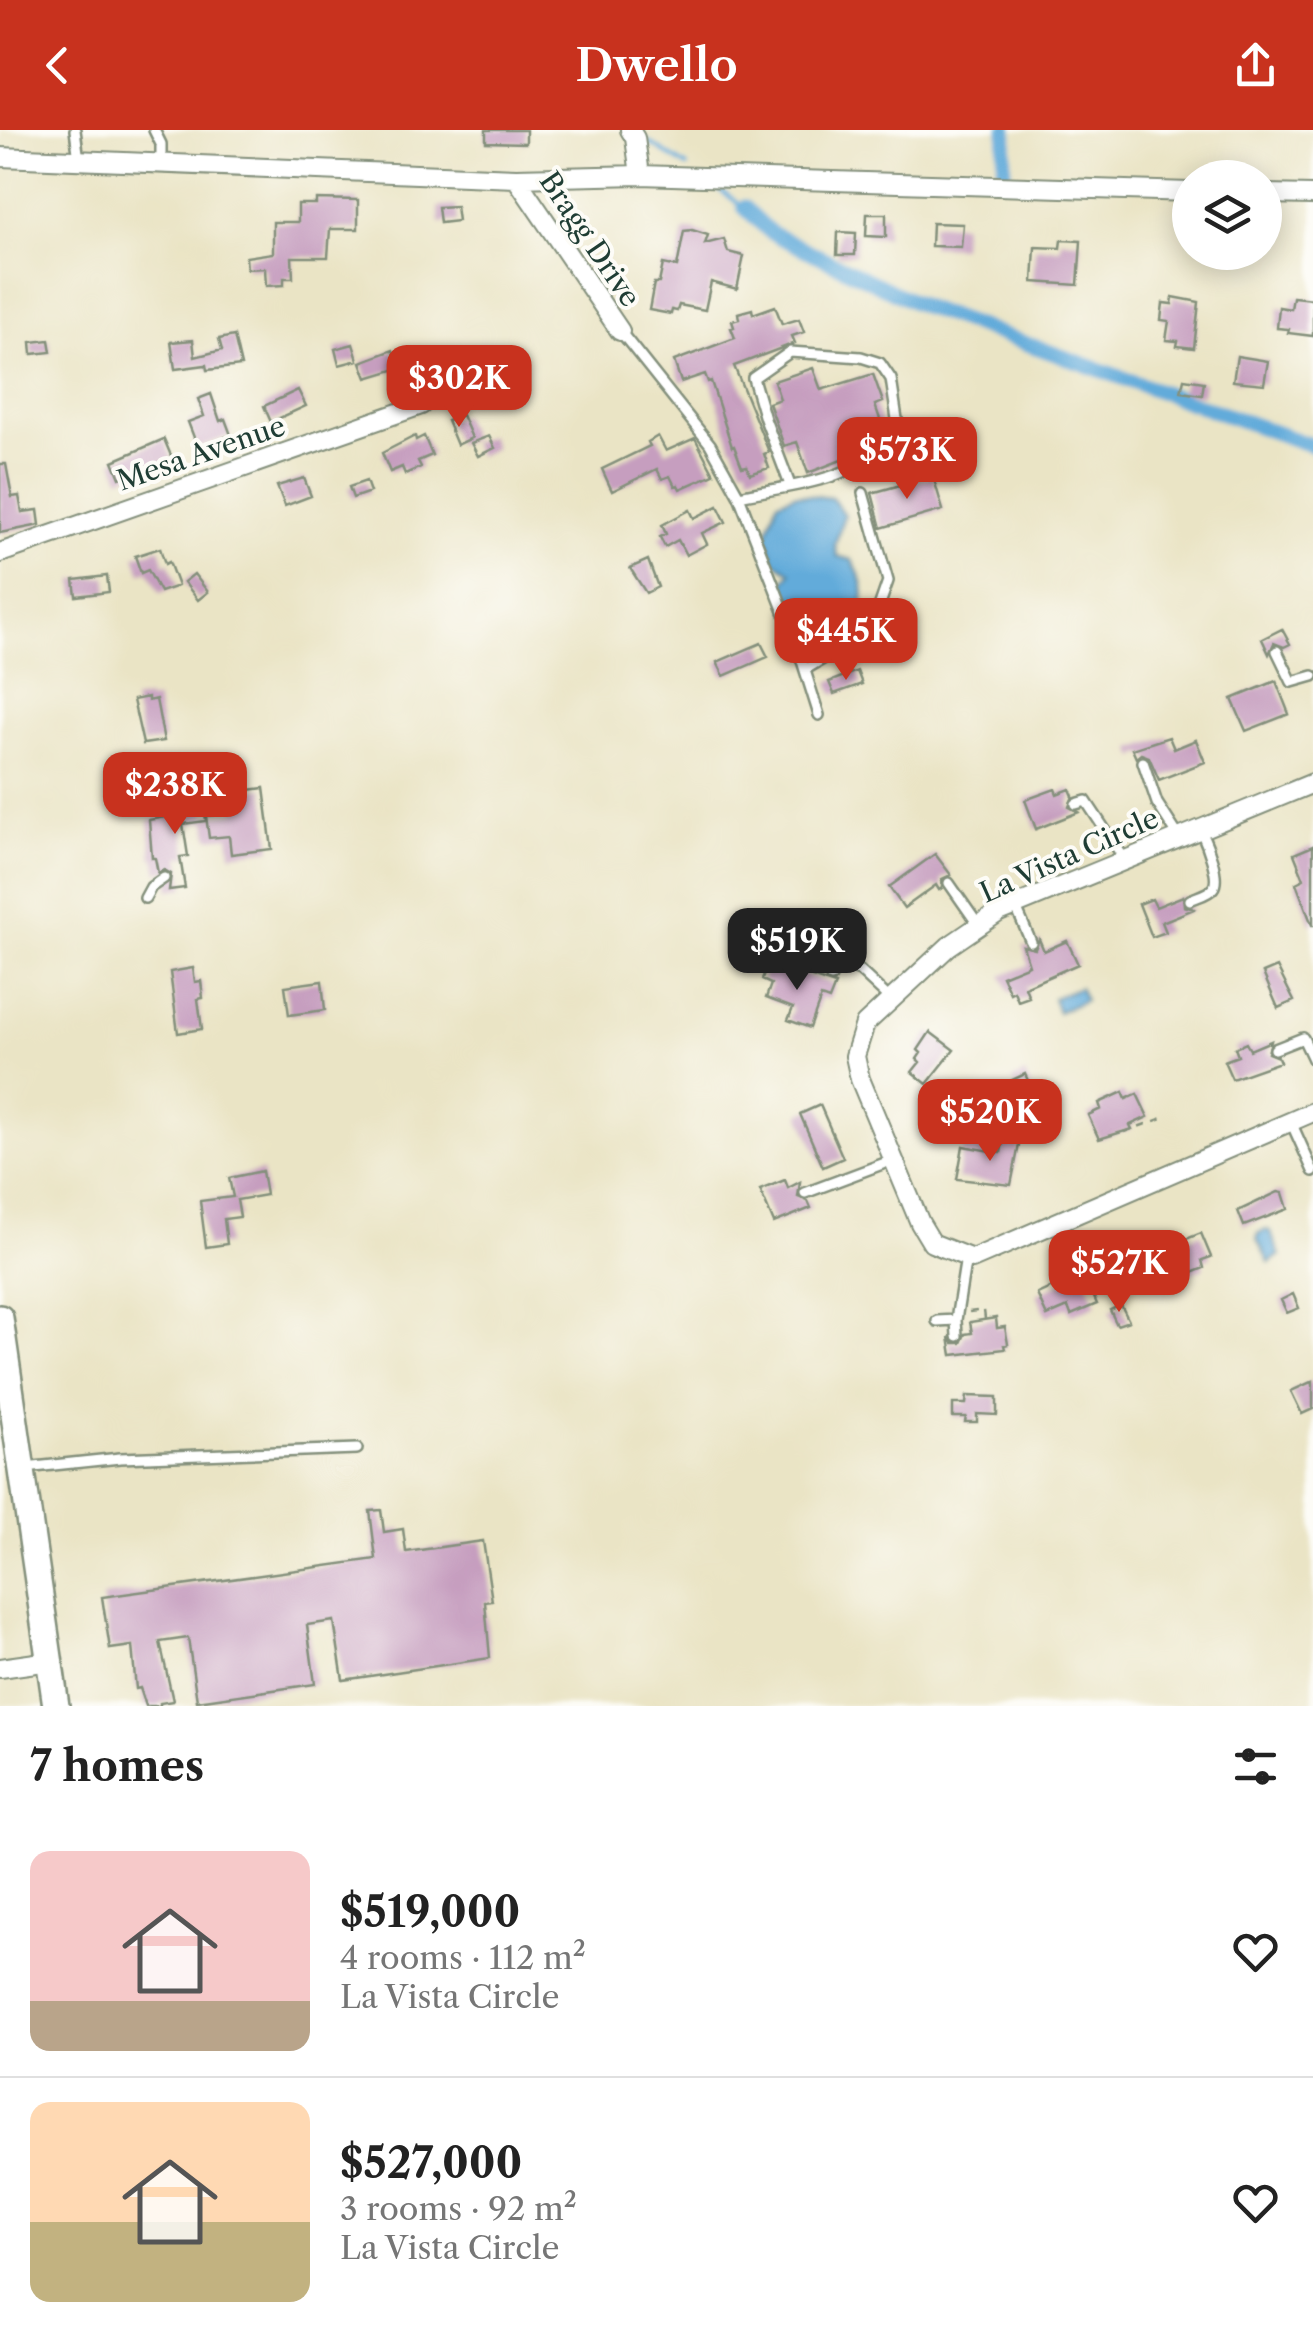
<!DOCTYPE html>
<html lang="en">
<head>
<meta charset="utf-8">
<style>
	:root { --surface:#fff; --page:#f6f6f6; --text:#222; --muted:#767676; --line:#e0e0e0; --accent:#c8321e }
	body { margin:0; font-family:"Libre Caslon Text",serif; background:var(--page); color:var(--text); height:100vh; display:flex; flex-direction:column; font-size:38px; white-space:nowrap }
	* { box-sizing:border-box; margin:0 }
	p { font-size:32px; color:var(--muted) }
	.icon { flex:none; width:55px; height:55px; fill:none; stroke:currentColor; stroke-width:2; stroke-linecap:round; stroke-linejoin:round }
	.map { position:relative; height:1576px; overflow:hidden }
	.details { display:flex; flex-direction:column; background:var(--surface); flex:1 }
	.details>* { flex:none }
	.buttons { position:absolute; left:1172px; top:30px; display:grid; gap:20px }
	.buttons a { display:grid; place-items:center; width:110px; height:110px; border-radius:50%; background:var(--surface); box-shadow:0 5px 25px #0003; font-size:50px }
	.price { position:absolute; translate:-50% -85px; padding:0 22px; border-radius:20px; background:var(--accent); color:#fff; font-size:32px; line-height:65px; filter:drop-shadow(0 2px 5px #0008) }
	.price::after { content:''; position:absolute; left:50%; top:60px; width:30px; height:22px; margin-left:-15px; background:inherit; clip-path:polygon(0 0,100% 0,50% 100%) }
	.price.active { background:#222; color:#fff }
	ul { padding:0; list-style:none }
	li { display:flex; align-items:center; gap:30px; height:250px; padding:0 30px }
	li+li { border-top:2px solid var(--line) }
	li span { display:grid; place-items:center; flex:none; width:280px; height:200px; border-radius:20px; color:#555 }
	li>.icon { margin-inline-start:auto }
	span .icon { width:120px; height:120px; fill:#fffc; stroke-width:1 }
	li b { font-size:42px }
	h2 { display:flex; justify-content:space-between; align-items:center; height:120px; padding:0 30px; font-size:42px }
	header { display:flex; justify-content:space-between; align-items:center; height:130px; padding:0 30px; background:var(--accent); color:#fff; font-size:45px; font-weight:600 }
	.map>svg:first-child { display:block }
	.water { fill:#62abda; stroke:#407487; stroke-width:2.5 }
	.lines { fill:none; stroke-linecap:round; stroke-linejoin:round }
	.stream { stroke:#62abda; stroke-width:4 }
	.canal { stroke:#62abda; stroke-width:15 }
	.building { fill:#c69ebf }
	.service-casing { stroke:#84907c; stroke-width:14 }
	.minor-casing { stroke:#84907c; stroke-width:22 }
	.primary-casing { stroke:#84907c; stroke-width:30 }
	.path { stroke:#84907c; stroke-width:2.5; stroke-dasharray:8 8; stroke-linecap:butt }
	.service { stroke:#fff; stroke-width:9 }
	.minor { stroke:#fff; stroke-width:18 }
	.primary { stroke:#fff; stroke-width:25 }
	.labels { text-anchor:middle; dominant-baseline:central; stroke-width:8; stroke-linejoin:round; paint-order:stroke }
	.street-label { font-size:28px; fill:#1f3d34; stroke:#fdfcf7 }
</style>
</head>
<body>
<header><svg class="icon" aria-label="back" viewBox="0 0 24 24"><path d="M15 5l-7 7 7 7"/></svg>Dwello<svg class="icon" aria-label="share" viewBox="0 0 24 24"><path d="M12 15V3M7 8l5-5 5 5M5 13v7h14v-7"/></svg></header>
<div class="map">
<svg width="1313" height="1576" viewBox="0 0 1313 1576">
	<rect width="100%" height="100%" fill="#fdfcf7"/>
	<filter id="ink" filterUnits="userSpaceOnUse"><feTurbulence type="fractalNoise" baseFrequency=".01" numOctaves="2"/><feDisplacementMap in="SourceGraphic" scale="20" xChannelSelector="R" yChannelSelector="G"/><feConvolveMatrix kernelMatrix="1 2 1 2 8 2 1 2 1" color-interpolation-filters="sRGB"/></filter>
	<filter id="wash" filterUnits="userSpaceOnUse"><feTurbulence type="fractalNoise" baseFrequency=".0048" numOctaves="4" result="noise"/><feDisplacementMap in="SourceGraphic" scale="40" xChannelSelector="R" yChannelSelector="G"/><feGaussianBlur stdDeviation="2.25" result="paint"/><feColorMatrix in="noise" values="0 0 0 0 0 0 0 0 0 0 0 0 0 0 0 0 0 1.4 0 .05"/><feComposite in="paint" operator="in"/></filter>
	<g filter="url(#wash)">
		<rect width="100%" height="100%" fill="#eae4c5"/>
		<path class="water" d="M795,364l37,4 12,17 -9,30 2,11 15,4c9,17 18,34 6,52l-44,20c-16,-9 -24,-32 -31,-49l8,-11 -17,-11 -8,-25 11,-34z
			M1079,857l6,13 -27,12 -5,-14z
			M1266,1100l4,1 10,24 -11,8 -12,-24 2,-6z"/>
		<g class="lines">
			<path class="stream" d="M647,11l40,26
				M717,58l27,19"/>
			<path class="canal" d="M1004,41l2,-41
				M744,77l27,26 153,74 389,139"/>
		</g>
		<g id="blocks">
			<path class="building" d="M486,0h40v13l-40,-1z
				M316,69l42,1v29h-28l-2,28h-36l1,21h-9v7l-18,1 -1,-18 -18,1 -1,-12 27,-4v-31h25v-18h18z
				M456,76l2,15 -18,2 -2,-16z
				M867,84h19v23l-20,-1z
				M932,93l31,1 -2,23 -30,-1z
				M692,100l16,5 -3,9 19,-5 4,13 16,4 -7,33 -26,-7 -6,28 -26,-5 -2,6 -5,-1 -1,4 -22,-4 5,-27h5l4,-19 14,3 7,-36z
				M838,102l18,1 -1,22h-18z
				M1061,110l20,1 -3,44 -45,-3 2,-35 25,1z
				M1173,167l26,5 -5,46 -17,-2 1,-5 -12,-1 3,-19 -8,-1 2,-17 9,1z
				M1293,167l20,2v37l-25,-3 1,-4 -12,-1 2,-21 12,2z
				M775,176l7,18 17,-5 5,13 -12,4 3,7 -61,23 35,86 -5,2 5,14 -19,6 -3,-8 -5,1 -8,-21 -2,1 -21,-66 -3,1 -3,-8 -24,8 -7,-21 61,-23 -4,-10 3,-1 -2,-6 7,-2 -1,-6 14,-4 1,5z
				M234,206l7,30 -34,4 -1,-5 -31,4 -4,-27 22,-2 2,17 27,-7 -3,-11z
				M49,210l2,12 -19,2 -1,-12z
				M353,214l5,16 -19,5 -4,-16z
				M393,220l7,18 -33,10 -6,-16z
				M1237,226l31,5 -4,23 -31,-3z
				M813,238l8,22 52,-16 10,28 -8,3 7,20 -24,9 4,18 -54,21 -11,-31 -13,4 -15,-43 11,-4 -6,-18z
				M1184,249l20,3 -2,13 -21,-3z
				M298,260l8,16 -35,16 -7,-16z
				M211,264l9,27 5,-2 6,16 -33,13 -10,-26 16,-6 -6,-17z
				M462,285l10,23 -15,7 -10,-24z
				M415,306l1,4 8,-4 8,19 -14,6 3,6 -16,7 -3,-7 -12,5 -8,-19z
				M489,306l6,12 -17,8 -7,-13z
				M658,306l8,15 29,-13 19,36 -34,15 -2,-4 -3,1 -5,-10 -8,3 -5,-10 -45,22 -10,-22 48,-23 -2,-4z
				M164,309l8,19 -52,20 -7,-17z
				M0,334h6l6,33 7,-1 3,16 16,-2 2,15 -40,8z
				M933,346l10,34 -62,18 -9,-35z
				M304,348l7,18 -26,10 -8,-20z
				M366,351l4,11 -17,6 -4,-11z
				M718,376l8,16 -24,11 5,11 -21,11 -8,-15 -13,7 -5,-10 6,-3 -4,-9 28,-15 4,8z
				M160,418l5,16 4,-2 9,24 -18,6 -12,-22 -7,3 -6,-17z
				M648,430l10,27 -12,6 -16,-25z
				M194,444l14,18 -10,8 -14,-18z
				M107,446l2,16 -33,4 -2,-16z
				M1282,499l8,15 -6,3 -10,-4 -5,11 -7,-15z
				M761,513l7,14 -44,19 -7,-14z
				M857,541l5,13 -28,10 -5,-12z
				M1276,551l13,33 -43,17 -14,-32z
				M148,567v4l8,-2 8,42 -21,3 -10,-44z
				M1169,607l5,12 22,-9 9,22 -46,18 -10,-23 -8,-3 -5,4 -4,-9z
				M264,658l8,61 -41,5 -2,-18 -20,2 -3,-22 30,-4 -3,-20z
				M202,659l4,32 -23,3 5,32 -8,1 5,31 -16,2 2,-16 -7,-4 -6,3 -3,-15h-3l-3,-38 32,-6v-3h5l-3,-20z
				M1055,659l2,5 13,-5 3,7 -4,11 10,5 -43,17 -11,-29z
				M1313,716v79h-1l-16,-42 8,-4 -10,-25z
				M935,724l16,21 -9,4v9l-3,2 -3,-5 -32,23 -15,-21z
				M1183,766l1,10 10,3 -32,13 4,10 -14,5 -13,-33 13,-5 4,8z
				M1039,809l5,12 23,-10 11,23 -53,23 4,10 -11,4 -4,-10 -4,2 -8,-17 27,-11 -6,-19 12,3z
				M777,835l58,20 -6,15 -8,-3 -11,31 -22,-8 5,-12 -27,-10 5,-14 -9,-4 4,-13 9,3z
				M1277,837l17,34 -16,7 -15,-35z
				M193,838l2,14 6,-1 2,17 -5,1 4,30 -24,4 -8,-61z
				M322,851l3,29 -36,5 -4,-29z
				M930,902l24,18 -27,34 -15,-12 8,-10 -3,-3 4,-6 -3,-3z
				M1271,911l-3,12 10,4 2,5 -48,17 -8,-18 14,-5 -3,-8 11,-5 4,7z
				M1025,944l6,13 -13,5 -6,-12z
				M1123,962l3,7 11,-5 11,23 -18,8 2,4 -33,10 -11,-24 13,-6 -2,-6z
				M820,975l23,53 -20,9 -23,-53z
				M1004,1007l16,3 -9,45 -54,-6 6,-33 38,7z
				M262,1041l4,24 -29,5 3,17 -16,2 3,25 -21,3 -6,-46 33,-4 -4,-19z
				M785,1050l3,8 12,-6 -2,15 10,4 3,7 -37,15 -14,-33z
				M1278,1062l5,1 5,16 -44,17 -6,-15z
				M1201,1103l10,24 -9,3 2,8 -22,9 -3,-7 -15,6 -10,-24z
				M1083,1143l14,31 -26,11 -3,-8 -21,9 -10,-22z
				M1293,1164l6,14 -12,5 -6,-13z
				M1121,1175l8,16 -12,4 -7,-15z
				M996,1188l1,10 8,-1 3,17 -4,1 1,4 -53,6 -3,-18 4,6h8l4,-9 7,-1 -2,-11z
				M1313,1251v28l-11,5 -11,-23z
				M967,1266l30,1v18l-20,-1v8h-12l1,-5h-13v-13h13z
				M381,1380l3,22 19,-3 3,23 77,-11 9,60 -7,1 5,56 -147,22 -9,-59 -27,4 8,59 -118,17 -9,-63 -28,4 13,59 -13,2v3h-14l-6,-18 -4,1 -4,-43 -22,3 -8,-52 274,-38 -6,-48z"/>
		</g>
	</g>
	<g filter="url(#ink)">
		<use href="#blocks" fill-opacity="0" stroke="#84907c" stroke-width="2.5"/>
		<g class="lines">
			<defs>
				<path id="service" d="M75,0l4,30
					M154,0l7,14v20
					M620,201l90,113 29,52 58,149 22,70
					M739,366c45,-10 109,-13 142,-49 6,-8 11,-19 16,-28l-6,-40 -11,-16 -19,-6 -71,-5 -37,26 12,41 25,66
					M1277,521l15,31 21,-6
					M806,539l54,-32 19,-30 9,-26 -25,-88
					M1143,632l14,41 22,34
					M1076,674l10,-3 39,59
					M949,753l30,43
					M145,768l6,-11 13,-9
					M1190,770c6,-3 19,-6 23,-12 8,-10 -7,-46 -12,-57
					M1015,775l16,37
					M831,847l5,-16 24,10 31,29
					M1275,919l28,-11 10,21
					M1291,992l22,49
					M805,1063l88,-33
					M956,1190l1,16
					M937,1191l19,-1 10,-63
					M25,1338l95,-10 237,-9"/>
				<path id="minor" d="M630,0l5,8 5,37
					M0,27l516,21 124,-3 550,17
					M516,48l104,153
					M1265,64l48,1
					M0,423l421,-148
					M1313,653l-314,129 -50,34 -84,78 -10,32 5,23 60,144 12,20 40,16 341,-147
					M0,1538l50,-7"/>
				<path id="primary" d="M0,1188l56,388"/>
			</defs>
			<use href="#service" class="service-casing"/>
			<use href="#minor" class="minor-casing"/>
			<use href="#primary" class="primary-casing"/>
			<path class="path" d="M1124,1002l44,-16
				M969,1182l15,-2 1,9"/>
			<use href="#service" class="service"/>
			<use href="#minor" class="minor"/>
			<use href="#primary" class="primary"/>
		</g>
	</g>
	<g class="labels">
		<g class="street-label">
			<text transform="translate(590 109) rotate(56)">Bragg Drive</text>
			<text transform="translate(201 323) rotate(-19)">Mesa Avenue</text>
			<text transform="translate(1069 725) rotate(-24)">La Vista Circle</text>
		</g>
	</g>
</svg>
<div class="buttons">
<a><svg class="icon" aria-label="layers" viewBox="0 0 24 24"><path d="M12 4l9 5-9 5-9-5zM3 14l9 5 9-5"/></svg></a>
</div>
<b class="price" style="left:459px;top:300px">$302K</b>
<b class="price" style="left:907px;top:372px">$573K</b>
<b class="price" style="left:846px;top:553px">$445K</b>
<b class="price" style="left:175px;top:707px">$238K</b>
<b class="price active" style="left:797px;top:863px">$519K</b>
<b class="price" style="left:990px;top:1034px">$520K</b>
<b class="price" style="left:1119px;top:1185px">$527K</b>
</div>
<section class="details">
<h2>7 homes<svg class="icon" aria-label="filters" viewBox="0 0 24 24"><path d="M4 7h16M4 17h16"/><circle cx="9" cy="7" r="2"/><circle cx="15" cy="17" r="2"/></svg></h2>
<ul>
<li><span style="background:linear-gradient(#f6c9c9 75%,#b9a48a 0)"><svg class="icon" aria-label="home" viewBox="0 0 24 24"><path d="M3 11l9-7 9 7M6 9v11h12V9"/></svg></span><div><b>$519,000</b><p>4 rooms · 112 m²</p><p>La Vista Circle</p></div><svg class="icon" aria-label="heart" viewBox="0 0 24 24"><path d="M12 20l-8-8c-3-5 5-10 8-4 3-6 11-1 8 4z"/></svg></li>
<li><span style="background:linear-gradient(#ffd9b3 60%,#c2b280 0)"><svg class="icon" aria-label="home" viewBox="0 0 24 24"><path d="M3 11l9-7 9 7M6 9v11h12V9"/></svg></span><div><b>$527,000</b><p>3 rooms · 92 m²</p><p>La Vista Circle</p></div><svg class="icon" aria-label="heart" viewBox="0 0 24 24"><path d="M12 20l-8-8c-3-5 5-10 8-4 3-6 11-1 8 4z"/></svg></li>
</ul>
</section>
</body>
</html>
